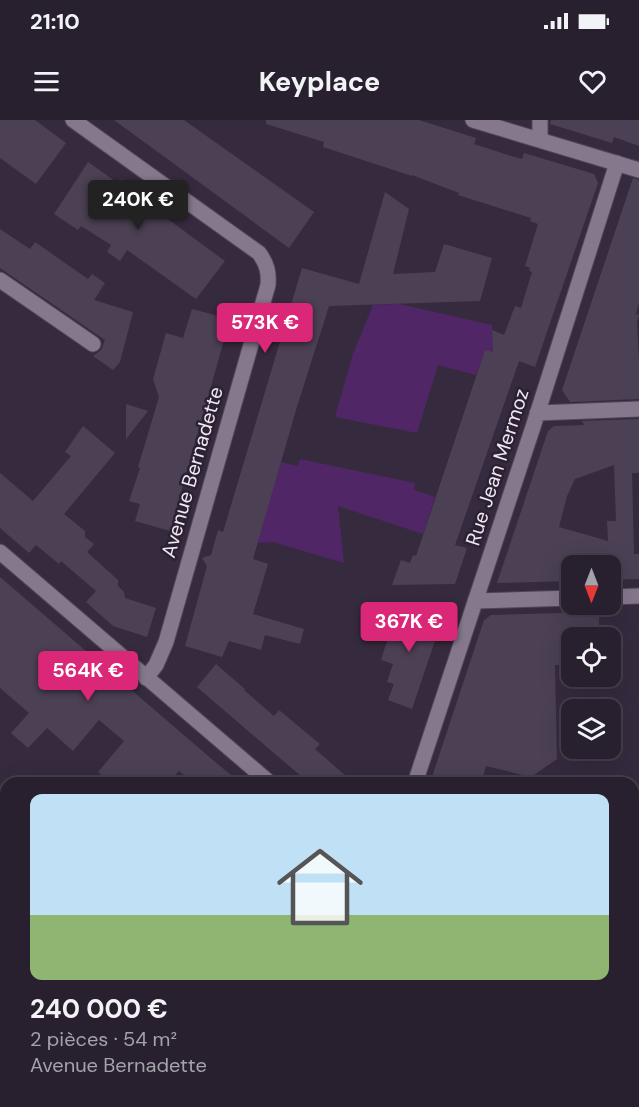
<!DOCTYPE html>
<html lang="fr">
<head>
<meta charset="utf-8">
<style>
	:root { --surface:#28202e; --page:#302836; --text:#f1f3f6; --muted:#a5a3aa; --line:#443e4a; --accent:#db2777 }
	body { margin:0; font-family:"DM Sans",sans-serif; background:var(--page); color:var(--text); height:100vh; display:flex; flex-direction:column; font-size:22px; white-space:nowrap }
	* { box-sizing:border-box; margin:0 }
	p { font-size:20px; color:var(--muted) }
	.icon { flex:none; width:33px; height:33px; fill:none; stroke:currentColor; stroke-width:2; stroke-linecap:round; stroke-linejoin:round }
	.map { position:relative; flex:1; overflow:hidden }
	.sheet { position:absolute; left:0px; top:657px; width:639px; height:330px; display:flex; flex-direction:column; background:var(--surface); border-radius:18px 18px 0 0; box-shadow:0 6px 24px #0002,0 0 0 2px var(--line) }
	.sheet>* { flex:none }
	.needle { width:39px; rotate:180deg }
	.controls { position:absolute; left:561px; top:435px; display:grid; gap:12px }
	.controls a { display:grid; place-items:center; width:60px; height:60px; border-radius:12px; background:var(--surface); box-shadow:0 6px 24px #0002,0 0 0 2px var(--line); font-size:30px }
	.price { position:absolute; translate:-50% -51px; padding:0 14px; border-radius:6px; background:var(--accent); color:#fff; font-size:20px; line-height:39px; filter:drop-shadow(0 2px 3px #0008) }
	.price::after { content:''; position:absolute; left:50%; top:36px; width:18px; height:14px; margin-left:-9px; background:inherit; clip-path:polygon(0 0,100% 0,50% 100%) }
	.price.on { background:#222; color:#fff }
	ul { padding:0; list-style:none }
	li { display:grid; align-content:center; gap:12px; height:318px; padding:0 30px }
	li span { display:grid; place-items:center; height:186px; border-radius:12px; color:#555 }
	li>.icon { margin-inline-start:auto }
	span .icon { width:108px; height:108px; fill:#fffc; stroke-width:1 }
	li b { font-size:26px }
	.status { display:flex; justify-content:space-between; align-items:center; height:42px; padding:0 30px; background:var(--surface); direction:ltr }
	.status svg { height:16px; fill:currentColor }
	header { display:flex; justify-content:space-between; align-items:center; height:78px; padding:0 30px; background:var(--surface); font-size:27px; font-weight:700 }
	.map>svg:first-child { display:block }
	.green { fill:#502667 }
	.building { fill:#4c4054; fill-rule:evenodd }
	.lines { fill:none; stroke-linecap:round; stroke-linejoin:round }
	.minor-casing { stroke:#504656; stroke-width:17 }
	.minor { stroke:#85788d; stroke-width:15 }
	.labels { text-anchor:middle; dominant-baseline:central; stroke-width:5; stroke-linejoin:round; paint-order:stroke }
	.street-label { font-size:20px; fill:#efe7f4; stroke:#2c2133 }
</style>
</head>
<body>
<div class="status"><b>21:10</b><svg viewBox="0 0 49 12"><path d="M0 12V9h3v3zM5 12V6h3v6zM10 12V3h3v9zM15 12V0h3v12zM26 1h20v11H26zM47 4h2v5h-2z"/></svg></div>
<header><svg class="icon" aria-label="menu" viewBox="0 0 24 24"><path d="M4 6h16M4 12h16M4 18h16"/></svg>Keyplace<svg class="icon" aria-label="heart" viewBox="0 0 24 24"><path d="M12 20l-8-8c-3-5 5-10 8-4 3-6 11-1 8 4z"/></svg></header>
<div class="map">
<svg width="639" height="987" viewBox="0 0 639 987">
	<rect width="100%" height="100%" fill="#362b3e"/>
	<path class="green" d="M399,184l93,21 1,27 -8,-2 -9,25 -38,-10 -21,68 -82,-16 18,-63 20,-49z
		M300,339l115,24 -1,7 21,7 -12,37 -85,-28 6,57 -71,-21 -16,1 24,-81 17,4z"/>
	<path class="building" d="M0,0h35l31,23 -30,41 -36,-26z
		M114,0h70l130,92 -25,36z
		M266,0h153l57,18 -2,6 31,10 17,5 2,-6 70,21 4,9 -63,184 -16,-6 -64,184 12,3 -12,36 -63,1 9,-25 9,3 3,-8 3,1 69,-206 8,2 -1,-22 12,5 11,-29 6,2 11,-36 -3,-1 1,-3 -5,-2 13,-42 -8,-3 1,-3 -73,-23 1,-2 -47,-18v1l-89,-29 1,-5 -58,-18z
		M551,0h88v26l-25,-9 -2,6 -62,-19z
		M88,42l27,19 8,-2 1,8 101,74 -29,38 -69,-49 -7,11 -13,-9 4,-7 -30,-19 -3,4 -24,-16z
		M633,58l6,2v123l-3,11 3,1 -2,8 2,37v39l-69,3 -8,-12z
		M385,72l24,17 -16,65 42,-2 9,-28 31,9 17,5 -12,43 -151,5 -33,104 -43,149 15,5 -15,50 51,15 -4,15 -35,-9 -4,15 -32,-9 -7,16 -37,-11 22,-80 -5,-8 9,-3 7,-25 5,2 79,-264 57,16z
		M0,109l30,20 5,-7 53,37 4,-5 13,9 -11,17 39,12 -13,50 -7,8 -20,-14 8,-6 4,-10 -105,-72z
		M192,189l38,10 -60,212 -35,-10 5,-17 -11,-3 11,-33 -2,-1 21,-70 -6,-18 13,-46 17,5z
		M126,284l22,7 -22,28z
		M639,299v54h-7l2,81h5v25l-29,1v-14h-38v15l-75,2 51,-152 6,-5 30,-1 -2,-4zM614,345l2,56h-9l1,20 -49,-14 8,-31 8,-17z
		M83,306l32,27 -51,61 21,17v6l9,7 -7,8 31,28v6l6,6 1,6 31,10 -9,29 -34,-11 -27,-24 10,-11 -35,-30 -2,3 -23,-19 -7,8 -29,-25v-55l33,28 38,-45 -6,-4z
		M0,457l214,184 27,22h-47l-15,-12 -10,12h-58l-13,-11 26,-31 -25,-21 -26,31 -26,-23 -19,20 -17,-15 18,-20 -29,-25z
		M599,492v26h-27v27h-17l2,94 -26,18 -45,-11 -5,17h-51l54,-163 7,-5z
		M393,494h51l-32,95 -24,-9 6,-16 -7,-2 6,-18 -12,-4 6,-19 -3,-1z
		M216,544l29,25 -1,1 30,26 5,-6 41,34 -5,5 39,34h-45l-83,-71 -29,-25z"/>
	<g class="lines">
		<defs>
			<path id="minor" d="M73,0l186,133c8,11 10,19 9,32l-102,357 -10,23 -10,13
				M473,0l166,50
				M540,20v-20
				M0,160l93,64
				M537,293l102,-4
				M0,432l270,231
				M610,477l29,-1
				M475,481l97,-3
				M415,663l118,-356 84,-264
				M0,714l6,6
				M633,774h6
				M286,981l7,6
				M185,987l5,-6"/>
		</defs>
		<use href="#minor" class="minor-casing"/>
		<use href="#minor" class="minor"/>
	</g>
	<g class="labels">
		<g class="street-label">
			<text transform="translate(497 347) rotate(-72)">Rue Jean Mermoz</text>
			<text transform="translate(192 352) rotate(-74)">Avenue Bernadette</text>
		</g>
	</g>
</svg>
<div class="controls">
<a><svg class="needle" viewBox="-14 -14 28 28"><path d="M0-13l5 13h-10z" fill="#e53935"/><path d="M0 13l5-13h-10z" fill="#a5a3aa"/></svg></a>
<a><svg class="icon" aria-label="locate" viewBox="0 0 24 24"><circle cx="12" cy="12" r="6"/><path d="M12 2v4M12 18v4M2 12h4M18 12h4"/></svg></a>
<a><svg class="icon" aria-label="layers" viewBox="0 0 24 24"><path d="M12 4l9 5-9 5-9-5zM3 14l9 5 9-5"/></svg></a>
</div>
<b class="price on" style="left:138px;top:111px">240K €</b>
<b class="price" style="left:265px;top:234px">573K €</b>
<b class="price" style="left:409px;top:533px">367K €</b>
<b class="price" style="left:88px;top:582px">564K €</b>
<section class="sheet">
<ul>
<li><span style="background:linear-gradient(#bfe0f5 65%,#8fb573 0)"><svg class="icon" aria-label="home" viewBox="0 0 24 24"><path d="M3 11l9-7 9 7M6 9v11h12V9"/></svg></span><div><b>240 000 €</b><p>2 pièces · 54 m²</p><p>Avenue Bernadette</p></div></li>
</ul>
</section>
</div>
</body>
</html>
